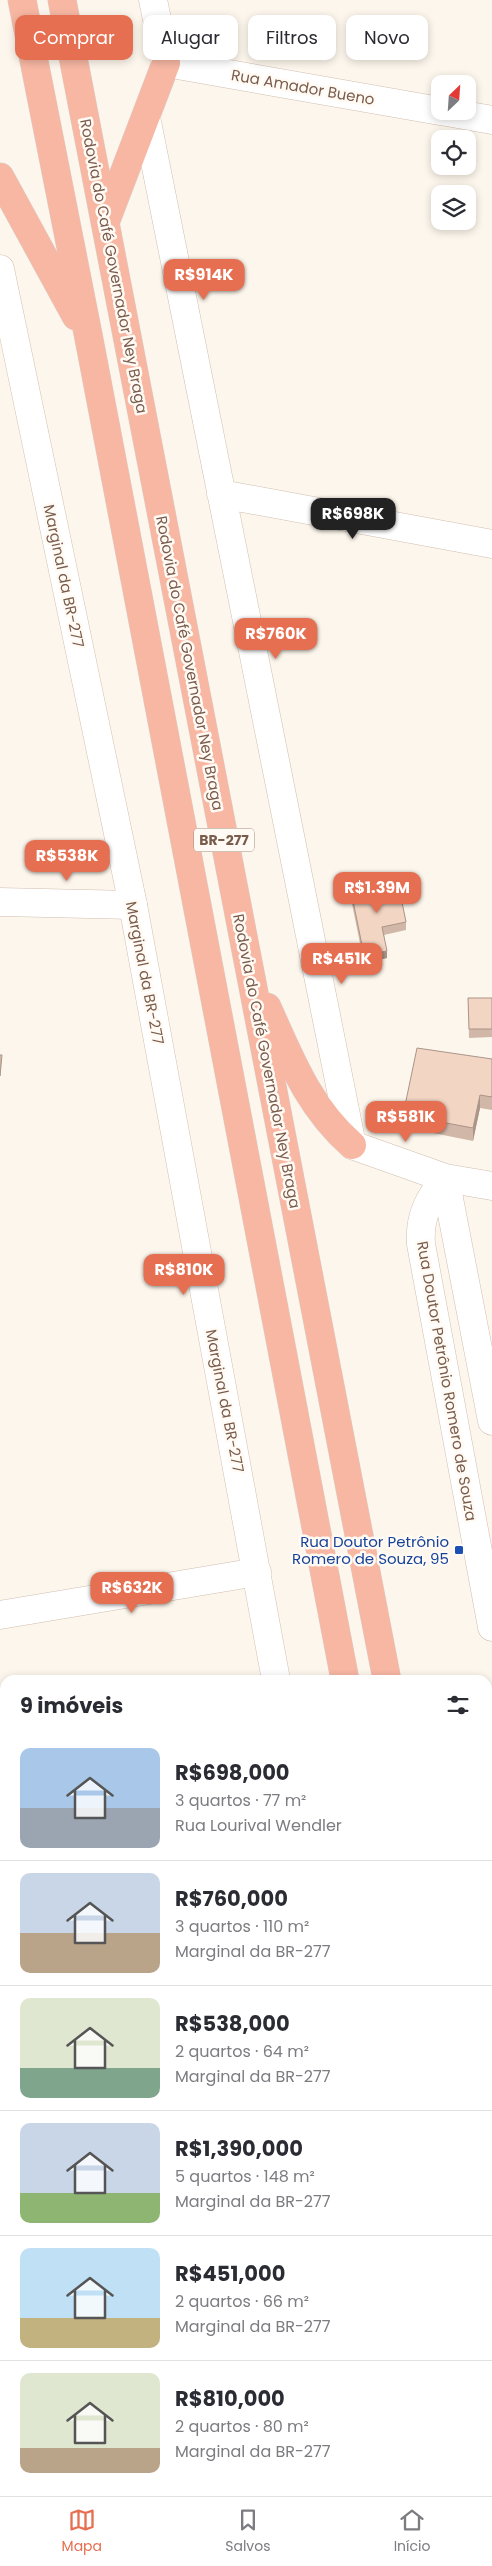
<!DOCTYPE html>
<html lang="pt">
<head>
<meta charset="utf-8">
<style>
	:root { --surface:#fff; --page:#f2f2f3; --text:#2b2b33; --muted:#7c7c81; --line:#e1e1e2; --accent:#e76f51 }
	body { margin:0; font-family:Poppins,sans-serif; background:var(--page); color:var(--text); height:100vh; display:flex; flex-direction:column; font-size:19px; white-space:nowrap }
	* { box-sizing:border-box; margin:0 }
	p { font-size:16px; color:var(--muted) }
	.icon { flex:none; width:28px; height:28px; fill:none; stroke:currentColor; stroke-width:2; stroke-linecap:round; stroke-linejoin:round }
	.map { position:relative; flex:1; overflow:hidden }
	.drawer { position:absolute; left:0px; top:1675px; width:492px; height:821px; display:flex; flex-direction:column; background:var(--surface); border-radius:15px 15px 0 0; box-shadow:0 2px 8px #0003 }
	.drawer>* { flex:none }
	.top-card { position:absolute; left:15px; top:15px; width:462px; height:45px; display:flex; gap:10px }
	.needle { width:32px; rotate:25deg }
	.tools { position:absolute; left:431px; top:75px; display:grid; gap:10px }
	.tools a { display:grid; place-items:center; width:45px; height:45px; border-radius:10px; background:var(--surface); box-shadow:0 2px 8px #0003; font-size:25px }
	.price { position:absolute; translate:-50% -42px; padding:0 11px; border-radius:10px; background:var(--accent); color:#fff; font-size:16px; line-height:32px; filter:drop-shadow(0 1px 2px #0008) }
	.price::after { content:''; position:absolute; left:50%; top:30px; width:15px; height:11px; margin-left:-8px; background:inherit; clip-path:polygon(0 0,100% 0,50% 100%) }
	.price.on { background:#222; color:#fff }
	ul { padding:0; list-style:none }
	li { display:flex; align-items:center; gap:15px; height:125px; padding:0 20px }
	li+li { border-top:1px solid var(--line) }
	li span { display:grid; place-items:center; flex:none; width:140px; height:100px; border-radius:10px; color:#555 }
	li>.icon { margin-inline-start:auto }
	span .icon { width:60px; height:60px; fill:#fffc; stroke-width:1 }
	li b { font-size:21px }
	h2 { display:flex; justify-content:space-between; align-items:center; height:60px; padding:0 20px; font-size:21px }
	.pill { padding:0 18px; border-radius:10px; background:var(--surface); box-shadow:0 2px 8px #0003; font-size:18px; line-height:45px }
	.pill.on { background:var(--accent); color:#fff }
	.dock { display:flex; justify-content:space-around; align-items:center; height:70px; border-top:1px solid var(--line); background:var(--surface); font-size:14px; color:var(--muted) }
	.dock a { display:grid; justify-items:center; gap:2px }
	.dock .on { color:var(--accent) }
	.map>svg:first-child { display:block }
	.green { fill:#d8ecc9 }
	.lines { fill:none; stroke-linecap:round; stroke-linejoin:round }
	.secondary-tunnel { stroke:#dcd0c4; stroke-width:28; stroke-dasharray:28 14; stroke-linecap:butt }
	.minor-casing { stroke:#d1beb0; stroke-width:29 }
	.tertiary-casing { stroke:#d1beb0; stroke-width:29 }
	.secondary-casing { stroke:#d6c0b0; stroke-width:29 }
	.motorway-casing { stroke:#dad1cd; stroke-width:29 }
	.minor { stroke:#fff; stroke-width:28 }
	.tertiary { stroke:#fff; stroke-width:28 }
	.secondary { stroke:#fff; stroke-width:28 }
	.motorway { stroke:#f7b7a3; stroke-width:28 }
	.wall { fill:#d1b7a8 }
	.shaded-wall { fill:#aa9588 }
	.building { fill:#f3d5c3; stroke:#aa9588 }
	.transit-dot { fill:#1a4fb4; stroke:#fffaf3; stroke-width:2 }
	.labels { text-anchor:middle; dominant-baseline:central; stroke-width:5; stroke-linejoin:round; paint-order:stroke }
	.shield { fill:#fffaf3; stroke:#a28b7f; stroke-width:1 }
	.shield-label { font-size:14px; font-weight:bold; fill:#7a5c4d }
	.street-label { font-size:15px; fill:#7a5c4d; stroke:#fffaf3 }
	.transit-label { font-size:15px; fill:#164399; stroke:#fffaf3; text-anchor:end }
</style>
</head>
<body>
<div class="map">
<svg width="492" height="2496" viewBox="0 0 492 2496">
	<rect width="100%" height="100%" fill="#fdf6ec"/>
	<path class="green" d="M0,2369h5v61l-5,2z"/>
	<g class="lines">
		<path class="secondary-tunnel" d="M488,2243h4
			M488,2310h4"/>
		<defs>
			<path id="minor" d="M146,117l206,1028
				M221,494l271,50
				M0,902l133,3
				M0,1615l257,-43
				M0,1921l5,-1
				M0,2074l5,-1"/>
			<path id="tertiary" d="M166,63l274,48
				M441,111l51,9
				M352,1145l93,33 47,8
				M445,1178c-16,21 -26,38 -24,66l71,383
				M445,1178l47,243"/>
			<path id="secondary" d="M153,0l13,63
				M0,269l133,636 143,775
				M414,2491l7,5"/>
			<path id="motorway" d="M22,0l67,339 256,1341
				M62,0l325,1680
				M0,177l76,139
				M105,223l61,-160
				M267,1007c24,53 41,99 85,138
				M488,2202l4,23
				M488,2429l4,23"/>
		</defs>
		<use href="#minor" class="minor-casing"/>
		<use href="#tertiary" class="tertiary-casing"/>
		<use href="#secondary" class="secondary-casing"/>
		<use href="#motorway" class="motorway-casing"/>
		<use href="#minor" class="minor"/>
		<use href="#tertiary" class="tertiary"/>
		<use href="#secondary" class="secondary"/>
		<use href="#motorway" class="motorway"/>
	</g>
	<path class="wall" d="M351,891l55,31v8l-22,5 3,23 -23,5 -13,-64z
		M468,998h24v39l-23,1z
		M492,1059v51l-12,-2 -7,33 -70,-14v-12z"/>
	<path class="shaded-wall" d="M387,951v7l-23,5v-8z
		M480,1095v13l-7,33v-13z
		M5,2311v14l-5,1v-14z"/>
	<path class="building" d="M398,882l8,40 -24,5 5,24 -23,4 -13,-64z
		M468,998h24v31h-23z
		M417,1048l75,11v38l-12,-2 -7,33 -70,-13z
		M0,1055h2l-2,21z
		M5,2087v224l-5,1v-224z"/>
	<rect class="transit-dot" x="454" y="1545" width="10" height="10" rx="2.5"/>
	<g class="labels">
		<rect class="shield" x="194" y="828.5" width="60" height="23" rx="4"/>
		<g class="shield-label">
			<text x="224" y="840">BR-277</text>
		</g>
		<g class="street-label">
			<text transform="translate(303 87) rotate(10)">Rua Amador Bueno</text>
			<text transform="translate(114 266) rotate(79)">Rodovia do Café Governador Ney Braga</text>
			<text transform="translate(64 576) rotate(78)">Marginal da BR-277</text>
			<text transform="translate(190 663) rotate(79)">Rodovia do Café Governador Ney Braga</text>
			<text transform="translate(145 973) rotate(79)">Marginal da BR-277</text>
			<text transform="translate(267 1061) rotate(79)">Rodovia do Café Governador Ney Braga</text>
			<text transform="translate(447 1381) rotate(80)">Rua Doutor Petrônio Romero de Souza</text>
			<text transform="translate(225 1401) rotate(79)">Marginal da BR-277</text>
		</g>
		<g class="transit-label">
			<text x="449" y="1541">Rua Doutor Petrônio<tspan x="449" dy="17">Romero de Souza, 95</tspan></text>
		</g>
	</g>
</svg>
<div class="tools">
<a><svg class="needle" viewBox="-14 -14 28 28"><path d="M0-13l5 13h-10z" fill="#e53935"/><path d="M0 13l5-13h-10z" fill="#7c7c81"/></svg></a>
<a><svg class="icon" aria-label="locate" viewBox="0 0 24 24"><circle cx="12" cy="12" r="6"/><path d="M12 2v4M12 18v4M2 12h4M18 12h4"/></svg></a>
<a><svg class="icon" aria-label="layers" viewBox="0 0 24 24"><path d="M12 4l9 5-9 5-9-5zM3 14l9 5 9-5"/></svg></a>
</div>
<b class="price" style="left:204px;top:301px">R$914K</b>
<b class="price on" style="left:353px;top:540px">R$698K</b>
<b class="price" style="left:276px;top:660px">R$760K</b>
<b class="price" style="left:67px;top:882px">R$538K</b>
<b class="price" style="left:377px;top:914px">R$1.39M</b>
<b class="price" style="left:342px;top:985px">R$451K</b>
<b class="price" style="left:406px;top:1143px">R$581K</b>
<b class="price" style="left:184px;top:1296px">R$810K</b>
<b class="price" style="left:132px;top:1614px">R$632K</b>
<div class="top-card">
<a class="pill on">Comprar</a>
<a class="pill">Alugar</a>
<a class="pill">Filtros</a>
<a class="pill">Novo</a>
</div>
<section class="drawer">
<h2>9 imóveis<svg class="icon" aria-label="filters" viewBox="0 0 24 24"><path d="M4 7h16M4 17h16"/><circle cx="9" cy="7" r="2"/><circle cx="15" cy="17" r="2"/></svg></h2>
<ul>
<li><span style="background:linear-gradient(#a9c7e8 60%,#9aa5b1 0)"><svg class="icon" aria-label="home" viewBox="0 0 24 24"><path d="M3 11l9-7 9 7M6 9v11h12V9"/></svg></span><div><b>R$698,000</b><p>3 quartos · 77 m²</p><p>Rua Lourival Wendler</p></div></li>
<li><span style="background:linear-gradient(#c9d6e8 60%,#b9a48a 0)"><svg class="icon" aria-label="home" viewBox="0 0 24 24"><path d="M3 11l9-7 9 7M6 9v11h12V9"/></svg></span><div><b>R$760,000</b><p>3 quartos · 110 m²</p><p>Marginal da BR-277</p></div></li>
<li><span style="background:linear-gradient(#dfe7d0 70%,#7fa58c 0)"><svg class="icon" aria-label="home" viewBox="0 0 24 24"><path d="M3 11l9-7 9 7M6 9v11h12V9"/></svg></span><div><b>R$538,000</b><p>2 quartos · 64 m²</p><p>Marginal da BR-277</p></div></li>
<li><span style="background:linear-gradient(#c9d6e8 70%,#8fb573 0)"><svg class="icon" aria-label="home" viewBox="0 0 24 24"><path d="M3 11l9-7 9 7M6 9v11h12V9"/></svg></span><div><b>R$1,390,000</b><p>5 quartos · 148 m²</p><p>Marginal da BR-277</p></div></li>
<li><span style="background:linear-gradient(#bfe0f5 70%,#c2b280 0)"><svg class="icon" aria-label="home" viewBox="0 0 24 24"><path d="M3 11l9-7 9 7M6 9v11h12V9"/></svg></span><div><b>R$451,000</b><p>2 quartos · 66 m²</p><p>Marginal da BR-277</p></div></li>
<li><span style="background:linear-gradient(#dfe7d0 75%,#b9a48a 0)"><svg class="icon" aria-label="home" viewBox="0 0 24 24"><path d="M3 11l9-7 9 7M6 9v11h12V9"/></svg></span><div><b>R$810,000</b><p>2 quartos · 80 m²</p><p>Marginal da BR-277</p></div></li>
</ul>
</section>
</div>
<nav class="dock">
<a class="on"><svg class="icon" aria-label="map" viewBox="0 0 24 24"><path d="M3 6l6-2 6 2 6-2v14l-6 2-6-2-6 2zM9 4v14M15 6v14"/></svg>Mapa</a>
<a><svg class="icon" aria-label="saved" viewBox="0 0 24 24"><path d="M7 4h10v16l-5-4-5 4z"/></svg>Salvos</a>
<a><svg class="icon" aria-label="home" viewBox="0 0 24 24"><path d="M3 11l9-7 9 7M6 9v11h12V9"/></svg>Início</a>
</nav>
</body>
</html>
